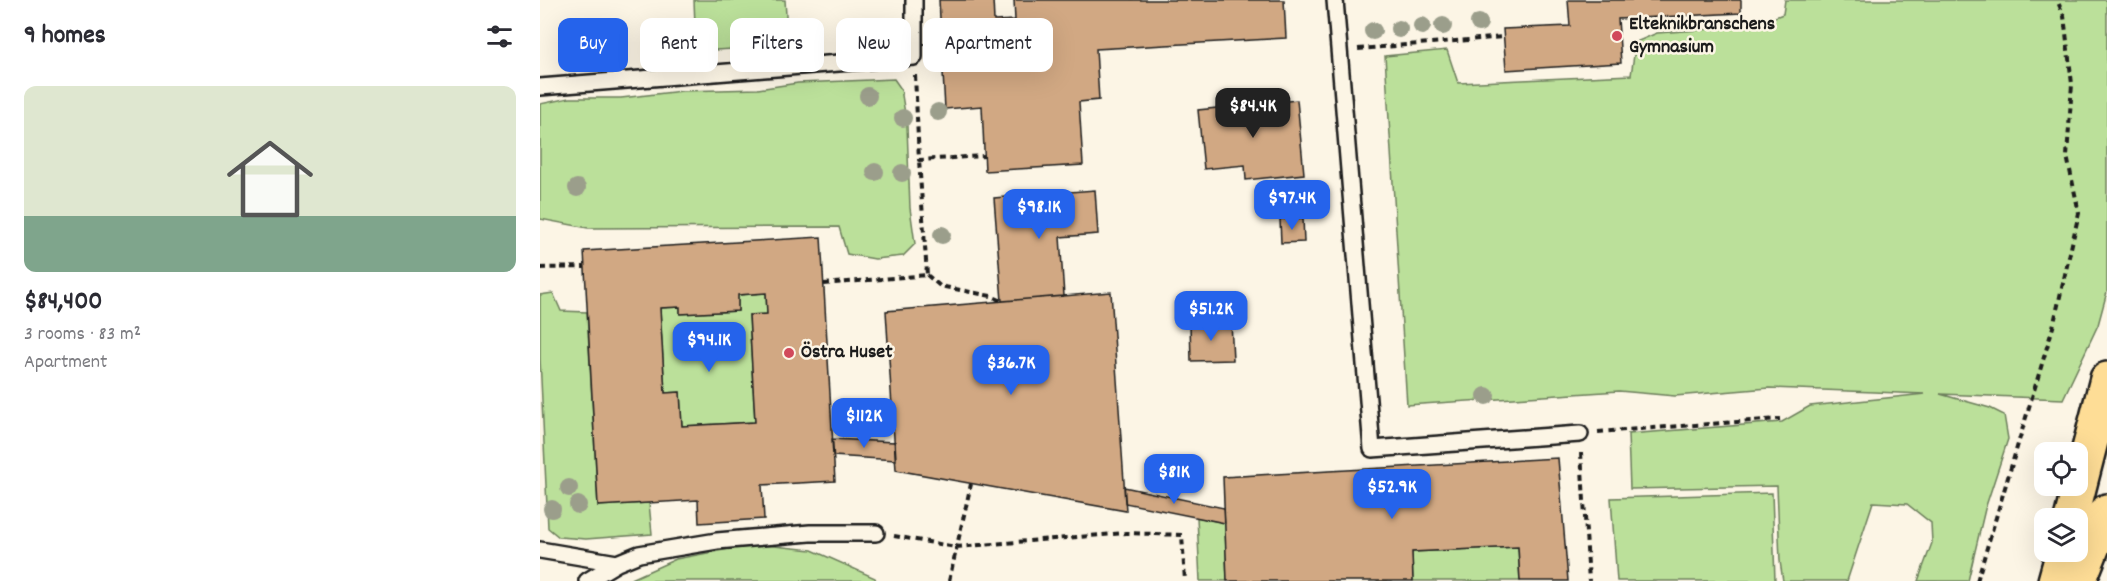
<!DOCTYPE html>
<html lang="en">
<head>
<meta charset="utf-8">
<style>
	:root { --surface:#fff; --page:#f7f7f7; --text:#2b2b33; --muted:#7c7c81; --accent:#2563eb }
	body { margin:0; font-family:Dekko,sans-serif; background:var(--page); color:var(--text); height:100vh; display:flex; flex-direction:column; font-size:22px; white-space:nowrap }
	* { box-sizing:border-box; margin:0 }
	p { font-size:20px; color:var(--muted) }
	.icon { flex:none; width:33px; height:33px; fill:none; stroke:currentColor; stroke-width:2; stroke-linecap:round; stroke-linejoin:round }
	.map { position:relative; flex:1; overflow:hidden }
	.drawer { display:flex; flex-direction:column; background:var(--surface); width:540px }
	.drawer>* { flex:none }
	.hud { position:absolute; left:18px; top:18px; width:570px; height:54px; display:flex; gap:12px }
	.buttons { position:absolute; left:1494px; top:442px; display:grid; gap:12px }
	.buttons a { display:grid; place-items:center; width:54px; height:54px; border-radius:12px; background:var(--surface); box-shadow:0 6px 24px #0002; font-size:30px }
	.price { position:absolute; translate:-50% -51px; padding:0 14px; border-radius:12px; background:var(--accent); color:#fff; font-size:20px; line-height:39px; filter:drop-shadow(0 2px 3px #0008) }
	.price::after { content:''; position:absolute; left:50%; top:36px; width:18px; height:14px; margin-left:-9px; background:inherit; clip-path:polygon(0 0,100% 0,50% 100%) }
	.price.current { background:#222; color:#fff }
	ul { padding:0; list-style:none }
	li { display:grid; align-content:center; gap:12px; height:318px; padding:0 24px }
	li span { display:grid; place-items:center; height:186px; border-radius:12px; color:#555 }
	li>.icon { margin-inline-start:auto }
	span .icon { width:108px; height:108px; fill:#fffc; stroke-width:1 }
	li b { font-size:26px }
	h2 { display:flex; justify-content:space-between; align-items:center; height:72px; padding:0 24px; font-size:26px }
	.tag { padding:0 21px; border-radius:12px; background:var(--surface); box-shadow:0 6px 24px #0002; font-size:21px; line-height:54px }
	.tag.current { background:var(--accent); color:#fff }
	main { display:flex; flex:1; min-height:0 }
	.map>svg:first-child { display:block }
	.green { fill:#bbe09a; stroke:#6c7e5b; stroke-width:1.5 }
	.building { fill:#d1a883; stroke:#1c1c1c; stroke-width:1.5; fill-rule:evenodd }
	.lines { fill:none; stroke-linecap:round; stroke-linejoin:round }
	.service-casing { stroke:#1c1c1c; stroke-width:20 }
	.motorway-casing { stroke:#1c1c1c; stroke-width:38 }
	.path { stroke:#1c1c1c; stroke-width:4; stroke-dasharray:6 4.5; stroke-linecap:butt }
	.service { stroke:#fcf5e5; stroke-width:15 }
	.motorway { stroke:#fedd96; stroke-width:33 }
	.tree { fill:#9b9e8b }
	.poi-dot { fill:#d1495b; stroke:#fcf5e5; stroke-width:2 }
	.labels { text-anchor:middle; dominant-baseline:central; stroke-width:5; stroke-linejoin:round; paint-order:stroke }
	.poi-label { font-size:20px; font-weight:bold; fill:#1c1c1c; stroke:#fcf5e5; text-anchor:start }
</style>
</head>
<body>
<main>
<section class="drawer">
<h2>9 homes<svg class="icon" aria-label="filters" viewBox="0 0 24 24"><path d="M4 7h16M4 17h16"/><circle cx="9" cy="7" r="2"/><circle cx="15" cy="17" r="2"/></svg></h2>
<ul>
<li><span style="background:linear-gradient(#dfe7d0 70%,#7fa58c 0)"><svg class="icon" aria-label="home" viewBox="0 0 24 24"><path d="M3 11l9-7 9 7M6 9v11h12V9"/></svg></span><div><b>$84,400</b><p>3 rooms · 83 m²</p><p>Apartment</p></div></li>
</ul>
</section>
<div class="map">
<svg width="1567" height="581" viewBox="0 0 1567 581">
	<rect width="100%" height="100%" fill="#fcf5e5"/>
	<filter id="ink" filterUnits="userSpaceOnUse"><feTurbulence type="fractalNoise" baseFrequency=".0167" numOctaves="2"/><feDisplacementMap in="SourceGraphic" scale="12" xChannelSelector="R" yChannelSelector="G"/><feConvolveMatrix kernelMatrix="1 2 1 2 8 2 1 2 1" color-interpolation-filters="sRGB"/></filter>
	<g filter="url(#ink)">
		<path class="green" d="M154,0h91l3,46 -92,5z
			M1245,0h322v292l-9,33 -35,74 -123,-5 50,14 14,7 4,24 -23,70 -17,72h-50l14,-38 -1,-20 -24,-19 -34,-2 -26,79h-64l-3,-20 -3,-75 -147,3 -2,-55 154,-12 28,-16 115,-12 -156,-6 -94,8 -56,-5 -212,14 -22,-349 62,-6 11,33 173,-8 5,-33 21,-9 95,-7 31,-12z
			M354,79l7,10 6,37 3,82 5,36 -12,12 -28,3 -28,-5 -8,-27 -251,1 -48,-9v-115l29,-6h52l61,-7 76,-2 40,-6z
			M13,293l8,18 26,1 11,194 51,-3 3,31 -66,5 -27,-2 -11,-9 -8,-170v-63z
			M226,293l1,21 -18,1 6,107 -73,4 -2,-34 -15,1 -5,-85 20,-1v7l58,-3v-16z
			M1232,493l3,88h-158l-6,-83z
			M657,517l28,6 2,58h-27z
			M215,544l57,6 63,28 1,3h-249l49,-22z
			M978,547l2,34h-107l-1,-29z"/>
		<path class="building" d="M399,0h54l1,21 21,-1 -1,-20h270l2,38 -190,11 3,51 -20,2 4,63 -98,6 -3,-65 -37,3z
			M1028,0h173v13l-123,6 3,44 -115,7 -3,-41 67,-3z
			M757,100l7,74 -58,6 -1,-15 -41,4 -6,-59z
			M555,190l3,44 -38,3 4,59 -62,5 -8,-103z
			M763,218l1,24 -23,1 -1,-24z
			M281,237l14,244 -73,4 2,34 -65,4 -1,-23 -100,6 -14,-255zM226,293l1,21 -18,1 6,107 -73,4 -2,-34 -15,1 -5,-85 20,-1v7l58,-3v-16z
			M571,292l15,219 -230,-41 -10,-159z
			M691,322l2,38 -42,1 -1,-38z
			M292,439l63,3 1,18 -63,-4z
			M1018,458l10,123h-48l-2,-34 -106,5 1,29h-186l-4,-104z
			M584,487l100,21 1,15 -100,-20z"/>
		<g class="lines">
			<defs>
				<path id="service" d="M795,0l37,449 208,-15
					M0,87l374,-30v-57
					M0,550l77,13
					M47,581l30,-18 22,-9 78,-13 93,-8h66"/>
				<path id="motorway" d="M1531,519l36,-140
					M1515,581l8,-29
					M1539,581l28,-70"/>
			</defs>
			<use href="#service" class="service-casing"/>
			<use href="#motorway" class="motorway-casing"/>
			<path class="path" d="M818,49l146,-12
				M375,75l4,85 65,-4
				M0,268l45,-1
				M387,275l13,11 51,10 11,5
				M284,284l103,-9 -8,-115
				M1058,432l182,-13
				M1041,453l8,128
				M354,536l62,11 170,-14 56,2 3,46
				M409,581l22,-97
				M1437,581l76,-254 26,-114 -12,-57 5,-72 -8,-68 -7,-16"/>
			<use href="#service" class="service"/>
			<use href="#motorway" class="motorway"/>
		</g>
		<g class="tree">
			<circle cx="939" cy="23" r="9"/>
			<circle cx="882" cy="26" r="9"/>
			<circle cx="903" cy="26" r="9"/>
			<circle cx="859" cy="29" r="9"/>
			<circle cx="833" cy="31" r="9"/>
			<circle cx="328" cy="96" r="9"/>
			<circle cx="398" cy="112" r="9"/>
			<circle cx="363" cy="118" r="9"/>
			<circle cx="335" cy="172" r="9"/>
			<circle cx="362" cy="173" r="9"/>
			<circle cx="37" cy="188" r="9"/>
			<circle cx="402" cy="235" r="9"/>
			<circle cx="946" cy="396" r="9"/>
			<circle cx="29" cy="488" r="9"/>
			<circle cx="38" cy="505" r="9"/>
			<circle cx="12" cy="509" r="9"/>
		</g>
	</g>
	<g class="poi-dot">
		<circle cx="1077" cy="36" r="6"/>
		<circle cx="249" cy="353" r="6"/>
	</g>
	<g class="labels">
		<g class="poi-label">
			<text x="1089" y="25">Elteknikbranschens<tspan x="1089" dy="23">Gymnasium</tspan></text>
			<text x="261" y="353">Östra Huset</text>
		</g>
	</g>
</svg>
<div class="buttons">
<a><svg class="icon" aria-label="locate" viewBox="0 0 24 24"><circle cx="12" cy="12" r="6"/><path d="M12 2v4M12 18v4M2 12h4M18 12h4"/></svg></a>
<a><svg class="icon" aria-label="layers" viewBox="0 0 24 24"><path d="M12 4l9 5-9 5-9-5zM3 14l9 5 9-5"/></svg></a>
</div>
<b class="price current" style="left:713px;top:139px">$84.4K</b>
<b class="price" style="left:752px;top:231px">$97.4K</b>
<b class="price" style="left:499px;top:240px">$98.1K</b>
<b class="price" style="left:671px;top:342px">$51.2K</b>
<b class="price" style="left:169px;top:373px">$94.1K</b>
<b class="price" style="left:471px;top:396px">$36.7K</b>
<b class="price" style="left:324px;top:449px">$112K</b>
<b class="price" style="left:634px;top:505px">$81K</b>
<b class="price" style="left:852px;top:520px">$52.9K</b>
<div class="hud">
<a class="tag current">Buy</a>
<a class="tag">Rent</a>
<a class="tag">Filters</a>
<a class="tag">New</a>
<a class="tag">Apartment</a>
</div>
</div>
</main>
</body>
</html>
